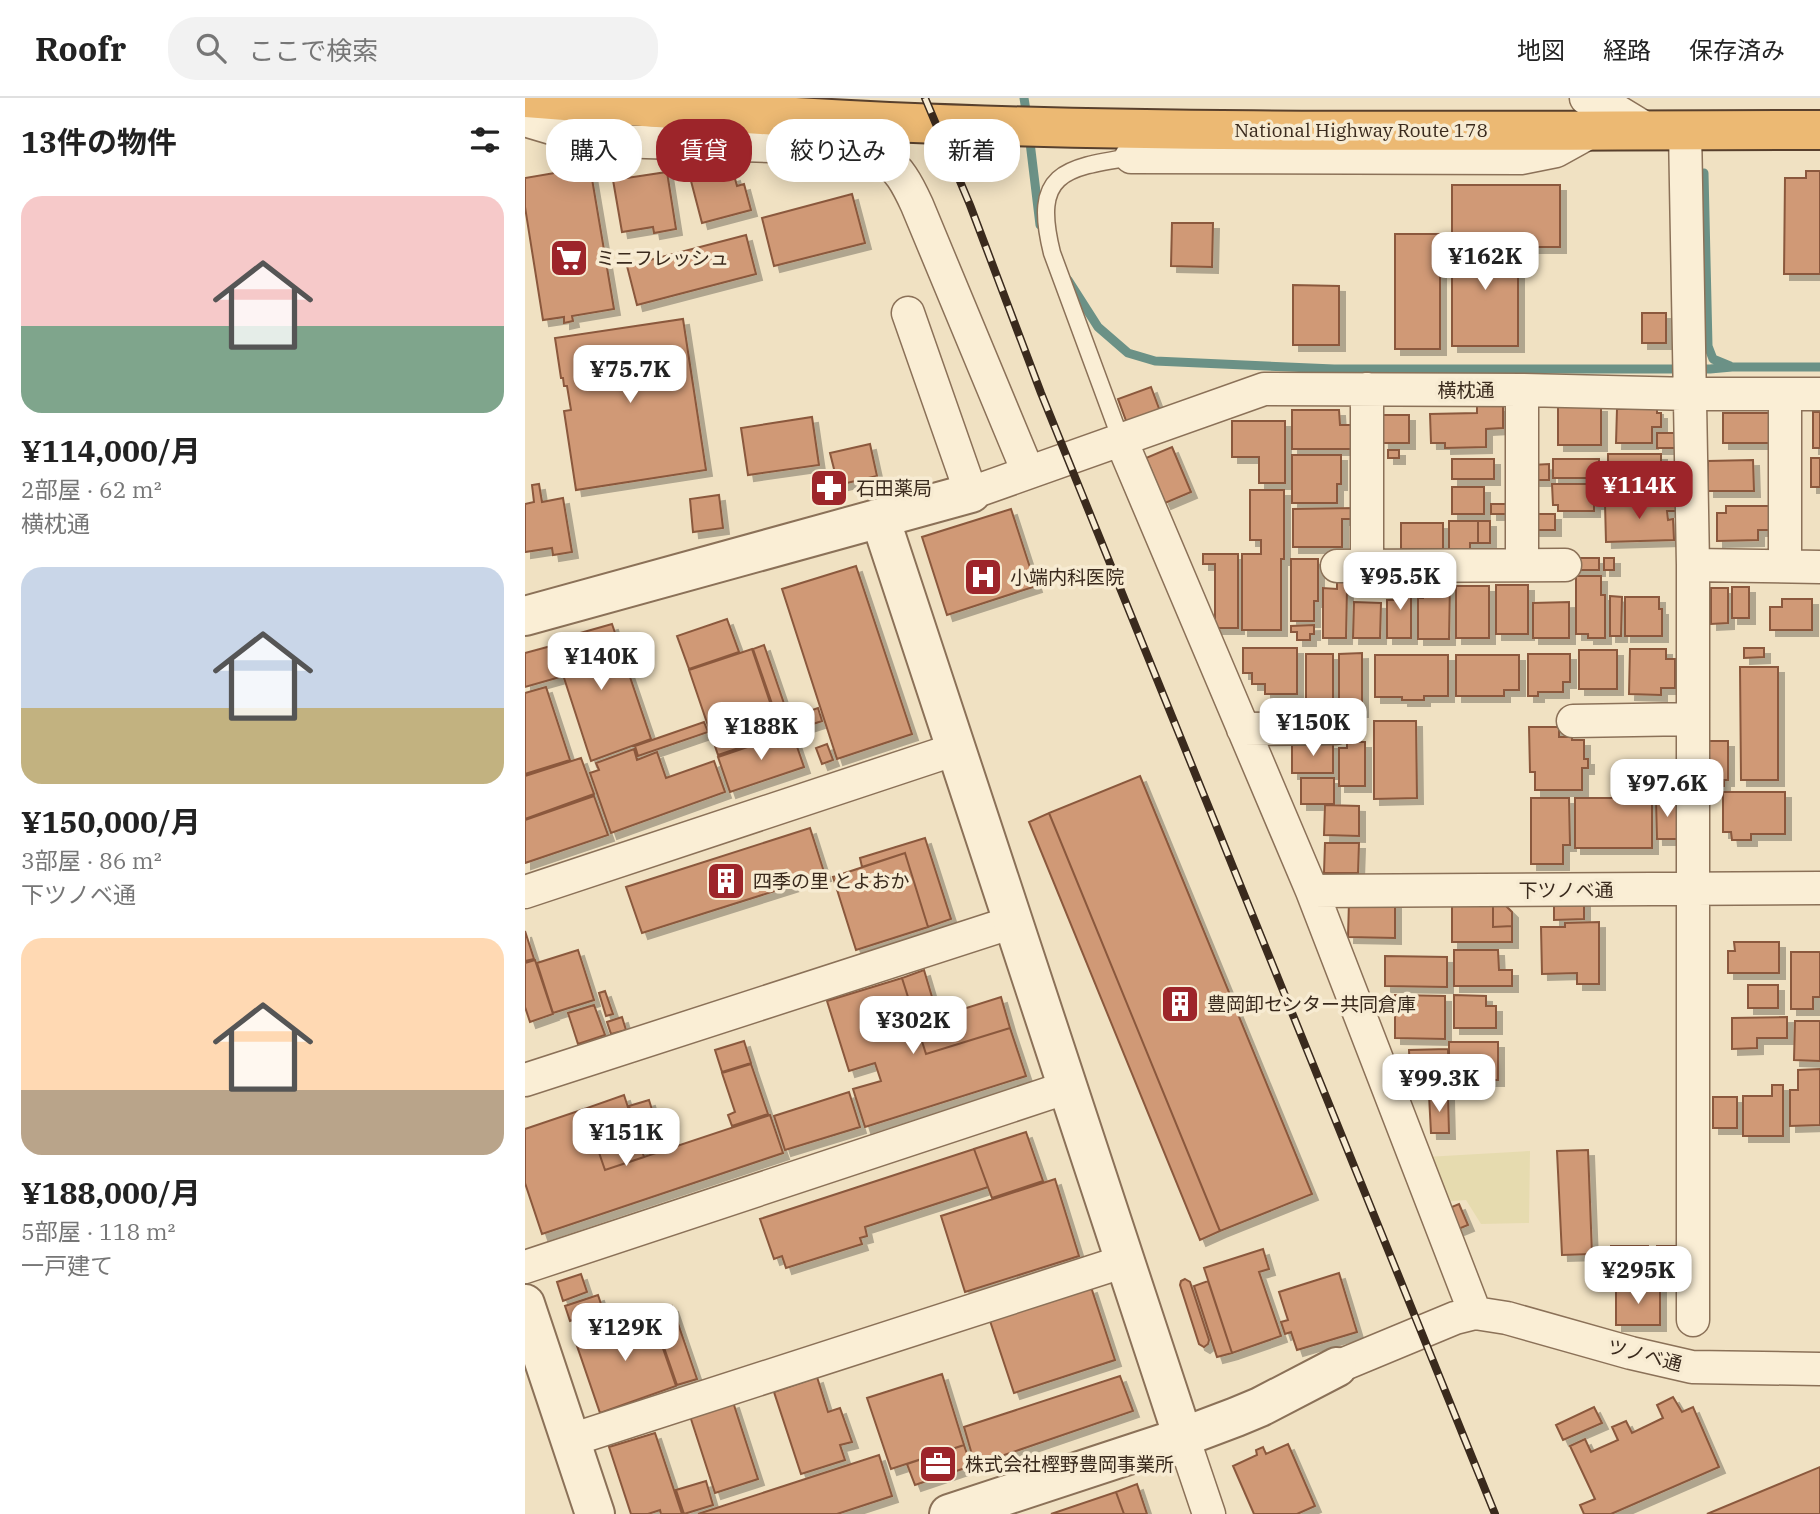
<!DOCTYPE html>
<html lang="ja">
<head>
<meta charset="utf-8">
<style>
	:root { --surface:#fff; --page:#f2f2f2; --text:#222; --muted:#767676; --line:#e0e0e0; --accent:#9d252a }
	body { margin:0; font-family:"IBM Plex Serif","Noto Sans JP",serif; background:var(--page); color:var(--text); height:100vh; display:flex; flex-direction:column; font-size:26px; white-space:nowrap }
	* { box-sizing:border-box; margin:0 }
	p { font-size:23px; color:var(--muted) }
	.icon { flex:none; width:38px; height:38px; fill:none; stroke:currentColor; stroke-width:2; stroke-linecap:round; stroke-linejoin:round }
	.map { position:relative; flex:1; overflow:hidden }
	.side { display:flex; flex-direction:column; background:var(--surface); width:525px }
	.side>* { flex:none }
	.banner { position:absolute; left:21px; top:21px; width:665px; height:63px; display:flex; gap:14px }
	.price { position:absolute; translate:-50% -60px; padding:0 16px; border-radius:14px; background:#fff; color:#222; font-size:23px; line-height:46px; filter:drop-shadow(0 2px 4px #0008) }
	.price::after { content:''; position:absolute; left:50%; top:42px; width:21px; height:16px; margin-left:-10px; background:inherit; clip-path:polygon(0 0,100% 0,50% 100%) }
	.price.selected { background:var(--accent); color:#fff }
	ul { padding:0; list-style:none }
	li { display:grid; align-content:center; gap:14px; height:371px; padding:0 21px }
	li span { display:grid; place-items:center; height:217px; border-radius:21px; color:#555 }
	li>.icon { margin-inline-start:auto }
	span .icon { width:126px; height:126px; fill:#fffc; stroke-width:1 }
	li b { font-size:30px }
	h2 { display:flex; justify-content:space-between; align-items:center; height:84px; padding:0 21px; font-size:30px }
	.pill { padding:0 24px; border-radius:28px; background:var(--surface); box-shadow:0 4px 18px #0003; font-size:24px; line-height:63px }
	.pill.selected { background:var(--accent); color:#fff }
	header { display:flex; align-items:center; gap:42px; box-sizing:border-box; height:98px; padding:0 35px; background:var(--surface); border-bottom:2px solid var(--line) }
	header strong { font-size:33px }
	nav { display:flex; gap:38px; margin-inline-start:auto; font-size:24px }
	.search { width:490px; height:63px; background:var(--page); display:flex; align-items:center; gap:18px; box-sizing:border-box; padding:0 24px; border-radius:28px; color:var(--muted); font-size:26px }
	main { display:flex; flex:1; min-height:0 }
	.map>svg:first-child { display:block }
	.farmland { fill:#e6dbaf }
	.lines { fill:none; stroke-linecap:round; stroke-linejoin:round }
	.stream { stroke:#6b9186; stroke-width:9 }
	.building { fill:#d09976; stroke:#8b593d; stroke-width:2; filter:url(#shadow) }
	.service-casing { stroke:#8b7158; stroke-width:19 }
	.minor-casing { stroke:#8b7158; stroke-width:35 }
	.tertiary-casing { stroke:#8b7158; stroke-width:42 }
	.trunk-casing { stroke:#58402d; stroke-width:42 }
	.service { stroke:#faeed5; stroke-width:16 }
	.minor { stroke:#faeed5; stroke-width:32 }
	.tertiary { stroke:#faeed5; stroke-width:38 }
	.trunk { stroke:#ecb973; stroke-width:38 }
	.rail-casing { stroke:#3a2a1d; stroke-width:8 }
	.rail { stroke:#f7ebd2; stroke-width:5; stroke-dasharray:16; stroke-linecap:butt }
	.labels { text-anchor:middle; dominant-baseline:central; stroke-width:7; stroke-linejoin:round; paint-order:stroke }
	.street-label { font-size:19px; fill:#3a2a1d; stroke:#f7ebd2 }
	.poi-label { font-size:19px; fill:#3a2a1d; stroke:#f7ebd2; text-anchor:start }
</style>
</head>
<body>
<header>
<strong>Roofr</strong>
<div class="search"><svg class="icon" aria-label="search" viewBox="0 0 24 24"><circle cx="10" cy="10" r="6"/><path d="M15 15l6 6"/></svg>ここで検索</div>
<nav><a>地図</a><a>経路</a><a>保存済み</a></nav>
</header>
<main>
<section class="side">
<h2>13件の物件<svg class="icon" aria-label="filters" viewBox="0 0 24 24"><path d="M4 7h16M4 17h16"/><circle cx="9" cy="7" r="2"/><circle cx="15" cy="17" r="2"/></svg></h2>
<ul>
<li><span style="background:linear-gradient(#f6c9c9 60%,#7fa58c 0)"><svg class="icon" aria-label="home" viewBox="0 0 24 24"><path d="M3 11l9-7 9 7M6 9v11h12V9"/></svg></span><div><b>¥114,000/月</b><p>2部屋 · 62 m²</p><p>横枕通</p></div></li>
<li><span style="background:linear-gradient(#c9d6e8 65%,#c2b280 0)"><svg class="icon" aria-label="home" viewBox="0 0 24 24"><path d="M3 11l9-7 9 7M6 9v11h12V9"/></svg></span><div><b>¥150,000/月</b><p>3部屋 · 86 m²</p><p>下ツノベ通</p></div></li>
<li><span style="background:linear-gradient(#ffd9b3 70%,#b9a48a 0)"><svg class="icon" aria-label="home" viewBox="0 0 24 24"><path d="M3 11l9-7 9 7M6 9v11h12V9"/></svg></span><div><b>¥188,000/月</b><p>5部屋 · 118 m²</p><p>一戸建て</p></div></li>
</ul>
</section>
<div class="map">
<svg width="1295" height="1416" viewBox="0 0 1295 1416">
	<defs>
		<filter id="shadow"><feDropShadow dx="6" dy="6" stdDeviation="0" flood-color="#0004"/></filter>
	</defs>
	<rect width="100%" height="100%" fill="#f0e1c2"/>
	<path class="farmland" d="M1005,1053l-1,72 -48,1 -15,-24 -25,2 -15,-45z"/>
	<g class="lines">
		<path class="stream" d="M499,0l3,19
			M504,36l11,91
			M1179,75l4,173 5,13 17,7
			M543,182l30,47 30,26 27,8 179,8h376l22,-2h88"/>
	</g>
	<path class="building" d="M65,69l24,142 -42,7 1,5 -9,2v-6l-21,3 -18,-113v-29z
		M1281,73h14v103h-36l1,-96h21z
		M142,74l9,57 -22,4 -1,-6 -31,5 -9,-52z
		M203,74l1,5 5,-2 3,11 7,-2 7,26 -49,13 -11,-42z
		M927,87h108v62h-30v-8h-78z
		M327,96l13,49 -91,23 -12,-48z
		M647,125h41l-1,44 -41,-1z
		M870,136h45v115h-45z
		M221,137l10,39 -119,31 -10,-39z
		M927,141h66v107h-66z
		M768,187l46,1v59h-46z
		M1117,215h24v30h-24z
		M158,221l23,151 -130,20 -12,-79 7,-1 -4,-24h-3l-1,-8h-2l-6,-40z
		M626,289l10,27 -33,12 -10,-27z
		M952,308h26v22l-17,1v18l-41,1v-5h-14l-1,-29 47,-1z
		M1033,308h43v39h-43z
		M1092,311h40v4h4v14h-9v16h-36z
		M767,312h47l1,15h12v24h-60z
		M1288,314h7v36h-7z
		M1198,315h48v30h-48z
		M857,317h27v28h-26z
		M287,319l7,48 -71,10 -7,-47z
		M707,323h53v62h-26v-26h-27z
		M1132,335h20v15h-20z
		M345,346l7,32 -39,9 -8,-32z
		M647,349l19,45 -26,11 -19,-45z
		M863,352h11v8h-11z
		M1083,356h53v16h-12v10h-9l1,4h-33z
		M767,357h49v29h-4v19h-45z
		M1286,360h9v29h-9z
		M927,361h42v20h-42z
		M1028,361h46v19h-46z
		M1228,362l1,31h-46v-30z
		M1024,366v16h-17v-15z
		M14,386l3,18 21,-4 9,54 -19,3 -1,-7 -27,4v-48l9,-2 -2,-17z
		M1027,386h47v19h-5v8h-36v-6h-5z
		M927,389h32v27h-32z
		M725,392h34v69h-3v71h-39v-76h19v-14h-11z
		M194,397l4,33 -30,4 -3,-33z
		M1151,402l1,11h-10l1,9 5,-1 1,21 -68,2 -1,-39z
		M966,406h23v10h-23z
		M1201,408h47v24h-15v10l-41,1v-28h9z
		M830,410v11h-13v28h-49v-38z
		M486,411l25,77 -89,29 -25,-78z
		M1007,416h23v16h-22z
		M924,423h29v22h-8v10l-21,1z
		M953,423h12v22h-12z
		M876,425h42v26h-42z
		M678,456h35v74h-23v-64h-12z
		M1050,460h24v12h-24z
		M1079,460h10v12h-10z
		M766,461h27v42h-4v20h-23z
		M331,468l56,168 -75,25 -55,-170z
		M812,477h13v14h-3l-1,49h-23v-50l14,1z
		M1051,478h25v19h4v43h-17v-4h-12z
		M873,481h13v59h-24v-38h11z
		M907,484h18l-1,57h-31v-41h5v-12h9z
		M971,487h32v49h-32z
		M931,488h33v52h-33z
		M1207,489h17v31h-17z
		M1186,490h17v35l-17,1z
		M1085,498l12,1 -1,39h-11z
		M1100,499h34v12h3v27h-37z
		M1257,501h30v31h-42v-23h12z
		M829,504l27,1 -1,35h-27z
		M1044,504v36h-36v-35z
		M202,521l12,33 -50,17 -12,-33z
		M87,526l39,115 -60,22 -39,-120z
		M789,527v9h-4v6h-13v-8h-6v-6z
		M239,547l25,73 29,-10 4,13 -58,19 -4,-14 18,-5 -25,-72z
		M26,548l9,31 -35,10v-34z
		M718,550h54v46h-32v-10h-13v-11h-9z
		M1219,550h20v9l-20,1z
		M227,551l24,71 -18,6 5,14 -45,15 -29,-85z
		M1105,551h36v10h9v29h-14v7l-32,-1z
		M1054,552h38v39h-38z
		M837,555v58h-11l-1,-11h-11v-46z
		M781,556h27v54h-12v-6h-15z
		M1003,556h42v28h-7v10h-25v4h-10z
		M850,557h73v41h-24v4h-22v-3h-27z
		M931,557h63v35h-15v6h-48z
		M1215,569h38v113h-37z
		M21,589l24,73 -45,14v-81z
		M849,623h42l1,77 -43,1z
		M179,624l4,10 -70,24 -3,-10z
		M1004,629h30v10h13v3h12v19h4v9h-6v22h-47v-18h-5z
		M267,634l12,35 -74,25 -12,-35z
		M1182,643h21v39h-4v6h-17z
		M822,644h18v44h-26v-38h8z
		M767,645h41v30h-41z
		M302,646l6,16 -11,4 -6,-16z
		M109,651l3,11 20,-8 9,26 48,-17 11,31 -114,41 -21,-60 9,-3 -3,-7z
		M56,660l13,36 -69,25v-43z
		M615,678l172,418 -92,37 -171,-418z
		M776,680h33v26h-33z
		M1198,694h62v42h-34v6h-19l-1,-8h-8z
		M69,698l14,39 -83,28v-43z
		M1006,700h38l1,47h-7v19h-32z
		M1050,700h77v50h-77z
		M1131,702h22v39h-21z
		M800,707l34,1v30l-35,-1z
		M524,715l171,418 -20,9 -171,-418z
		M285,730l15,47 -183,58 -16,-46z
		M400,740l26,81 -23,8 -23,-74 -43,14 -2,-9z
		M800,745h34l-1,30h-34z
		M380,755l23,74 -72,23 -23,-73z
		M824,803l46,1v36l-47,-1z
		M1029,803h30v18l-30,1z
		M968,805h10l9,9v14l-19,1z
		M968,805v24l19,-1v16h-60v-38z
		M1074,824v62h-22v-11l-35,1 -1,-47h24v-4z
		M0,833l9,28 -9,2z
		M1209,844h45v31h-51v-22h7z
		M53,852l16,50 -41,13 -16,-50z
		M929,852h44l1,20h13v16h-58z
		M1266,854h29v45h-7v12h-22z
		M860,858l62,1v30l-62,-1z
		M10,862l18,54 -23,8 -5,-15v-44z
		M399,872l14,47 63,-20 9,31 -84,26 -24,-76z
		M377,880l24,76 84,-26 16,48 -161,51 -12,-38 28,-8 -6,-18 -26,8 -22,-70z
		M1223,887h30v23h-30z
		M80,893l8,23 -7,2 -7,-23z
		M870,897l50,1v43l-50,-1z
		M929,897l32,1v10h10v22h-42z
		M69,907l11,30 -27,9 -10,-31z
		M97,919l4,13 -15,4 -4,-12z
		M1262,919v21h-30v10l-25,1v-31z
		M1270,923h25v40l-26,-1z
		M219,943l7,22 -29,9 -7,-22z
		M924,944h49v38h-49z
		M923,951l1,39 -31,1 -1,-15h-7l-1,-24z
		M226,966l17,50 -36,12 -4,-11 7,-3 -13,-39z
		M1295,971v56l-30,1v-36h8v-20z
		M1247,987h11v51h-40v-40h29z
		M324,994l11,35 -75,23 -11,-34z
		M99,997l20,62 -39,13 -21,-61z
		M904,997h19l1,38h-18z
		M1188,999h24v31h-24z
		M124,1002l9,29 -20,7 -9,-30z
		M59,1011l21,61 165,-55 13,38 -241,81 -17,-51v-54z
		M501,1034l17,49 -51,17 -18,-49z
		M449,1051l14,38 -123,40 2,9 -7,2 2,6 -76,24 -4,-12 -8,3 -14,-40z
		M1063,1052l4,104 -30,1 -5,-104z
		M530,1081l24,77 -114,36 -24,-76z
		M934,1106l9,21 -17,7 -9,-21z
		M1086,1148h37v6h9v-6h23v10h-19v5h7v23l-51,-1v-9h5v-13h-11z
		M738,1151l6,20 -10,3 22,64 -49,17 -28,-85z
		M814,1175l18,59 -60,18 -6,-18 -6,2 -4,-12 7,-2 -9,-28z
		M56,1176l6,18 -24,9 -6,-19z
		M660,1181l5,3 19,58 -1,4 -4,3 -5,-3 -19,-59 1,-4z
		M683,1183l24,72 -15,4 -23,-71z
		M566,1189l24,73 -101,33 -24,-72z
		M1091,1189h44v38h-44z
		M73,1197l5,15 -33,11 -5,-15z
		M147,1208l25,73 -20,6 -25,-72z
		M126,1216l25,72 -76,27 -25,-73z
		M417,1276l22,71 -73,24 -24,-71z
		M595,1278l13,35 -158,54 -11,-38z
		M292,1279l11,35 12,-4 12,34 -12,3 5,15 -44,14 -27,-82z
		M1148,1299l9,15 11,-5 26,60 -108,47h-27l-4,-9 15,-6 -25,-53 15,-7 6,13 27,-12 -6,-13 14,-6 6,12 31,-15 -6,-13z
		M208,1304l25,77 -43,14 -25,-77z
		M1069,1309l8,16 -39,17 -7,-15z
		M130,1335l27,81h-21l-1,-4 -12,4h-17l-22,-67z
		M763,1346l27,62 -18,8h-43l-21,-48 24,-11 -1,-5 7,-3 3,7z
		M439,1347l7,21 -56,19 -8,-21z
		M354,1357l13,41 -55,18h-139z
		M1295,1369v47h-113z
		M181,1383l7,24 -29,9 -8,-24z
		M612,1386l10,30h-23l-8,-22z
		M591,1394l8,22h-73z"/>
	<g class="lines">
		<defs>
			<path id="service" d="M596,342l-69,-187c-20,-80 11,-85 79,-96"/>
			<path id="minor" d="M1061,0l21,7 41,25
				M0,22c30,10 59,17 90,21l219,7c51,7 61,9 83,57l111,267
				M1160,32l8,435v755
				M606,59l390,1 35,-7 38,-21
				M383,215l63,180 293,-104 258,1 169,4h129
				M997,292v175
				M1260,296v172
				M596,342l191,451 163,422
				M1168,467l127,2
				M812,468l228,-1
				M842,468v-177
				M1048,623l120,-2
				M718,631l93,-1
				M787,793l508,-3
				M0,794l431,-143
				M0,982l488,-158
				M0,1169l543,-180
				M812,1269l118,-49 20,-5 32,5 124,35 61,14 128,2
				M658,1339l26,77
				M46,1342l554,-179"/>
			<path id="tertiary" d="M355,420l303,919
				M0,518l446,-123
				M0,1206l70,210
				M424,1416l234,-77 53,-20 24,-10 77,-40"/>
			<path id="trunk" d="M0,0c121,10 242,18 364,24 310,13 621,8 931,8"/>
		</defs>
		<use href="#service" class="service-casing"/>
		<use href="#minor" class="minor-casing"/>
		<use href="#tertiary" class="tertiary-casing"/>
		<use href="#trunk" class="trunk-casing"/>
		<use href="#service" class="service"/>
		<use href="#minor" class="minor"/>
		<use href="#tertiary" class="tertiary"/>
		<use href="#trunk" class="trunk"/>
		<defs>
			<path id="rail" d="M400,0l45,107 71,188 454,1121"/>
		</defs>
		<use href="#rail" class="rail-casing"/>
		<use href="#rail" class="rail"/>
	</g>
	<defs>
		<symbol id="supermarket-square" viewBox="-11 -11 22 22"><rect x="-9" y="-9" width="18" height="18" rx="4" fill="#9d252a" stroke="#f7ebd2"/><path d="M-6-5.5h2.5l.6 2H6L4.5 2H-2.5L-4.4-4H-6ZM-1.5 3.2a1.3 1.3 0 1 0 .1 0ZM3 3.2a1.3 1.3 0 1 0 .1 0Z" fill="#fff"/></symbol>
		<symbol id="pharmacy-square" viewBox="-11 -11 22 22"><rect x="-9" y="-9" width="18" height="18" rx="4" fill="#9d252a" stroke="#f7ebd2"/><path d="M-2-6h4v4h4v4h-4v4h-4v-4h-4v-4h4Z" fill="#fff"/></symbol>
		<symbol id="hospital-square" viewBox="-11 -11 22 22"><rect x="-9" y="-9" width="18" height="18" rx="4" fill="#9d252a" stroke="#f7ebd2"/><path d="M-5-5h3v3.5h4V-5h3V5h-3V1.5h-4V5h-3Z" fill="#fff"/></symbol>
		<symbol id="building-square" viewBox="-11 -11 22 22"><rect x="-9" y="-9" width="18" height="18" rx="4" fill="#9d252a" stroke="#f7ebd2"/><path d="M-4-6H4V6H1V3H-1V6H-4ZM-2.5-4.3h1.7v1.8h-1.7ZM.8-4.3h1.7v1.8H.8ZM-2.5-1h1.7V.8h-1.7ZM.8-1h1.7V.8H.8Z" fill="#fff"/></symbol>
		<symbol id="office-square" viewBox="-11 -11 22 22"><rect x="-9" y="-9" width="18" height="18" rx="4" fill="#9d252a" stroke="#f7ebd2"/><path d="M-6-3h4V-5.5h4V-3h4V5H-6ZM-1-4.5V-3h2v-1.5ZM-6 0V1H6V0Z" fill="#fff"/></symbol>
	</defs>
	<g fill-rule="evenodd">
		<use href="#supermarket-square" x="22" y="138" width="44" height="44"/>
		<use href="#pharmacy-square" x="282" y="368" width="44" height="44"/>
		<use href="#hospital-square" x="436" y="457" width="44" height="44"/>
		<use href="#building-square" x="179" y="761" width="44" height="44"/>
		<use href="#building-square" x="633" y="884" width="44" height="44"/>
		<use href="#office-square" x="391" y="1344" width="44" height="44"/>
	</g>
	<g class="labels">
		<g class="street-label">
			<text x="836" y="32">National Highway Route 178</text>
			<text x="941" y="292">横枕通</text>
			<text x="1041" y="792">下ツノベ通</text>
			<text transform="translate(1120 1257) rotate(14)">ツノベ通</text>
		</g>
		<g class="poi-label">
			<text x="71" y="160">ミニフレッシュ</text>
			<text x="331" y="390">石田薬局</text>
			<text x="485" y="479">小端内科医院</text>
			<text x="228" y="783">四季の里 とよおか</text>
			<text x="682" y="906">豊岡卸センター共同倉庫</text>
			<text x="440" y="1366">株式会社樫野豊岡事業所</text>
		</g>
	</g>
</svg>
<b class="price" style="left:960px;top:194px">¥162K</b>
<b class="price" style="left:105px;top:307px">¥75.7K</b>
<b class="price selected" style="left:1114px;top:423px">¥114K</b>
<b class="price" style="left:875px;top:514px">¥95.5K</b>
<b class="price" style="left:76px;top:594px">¥140K</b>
<b class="price" style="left:788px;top:660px">¥150K</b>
<b class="price" style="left:236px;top:664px">¥188K</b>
<b class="price" style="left:1142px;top:721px">¥97.6K</b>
<b class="price" style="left:388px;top:958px">¥302K</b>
<b class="price" style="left:914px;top:1016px">¥99.3K</b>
<b class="price" style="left:101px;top:1070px">¥151K</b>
<b class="price" style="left:1113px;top:1208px">¥295K</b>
<b class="price" style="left:100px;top:1265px">¥129K</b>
<div class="banner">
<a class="pill">購入</a>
<a class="pill selected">賃貸</a>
<a class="pill">絞り込み</a>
<a class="pill">新着</a>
</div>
</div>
</main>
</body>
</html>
